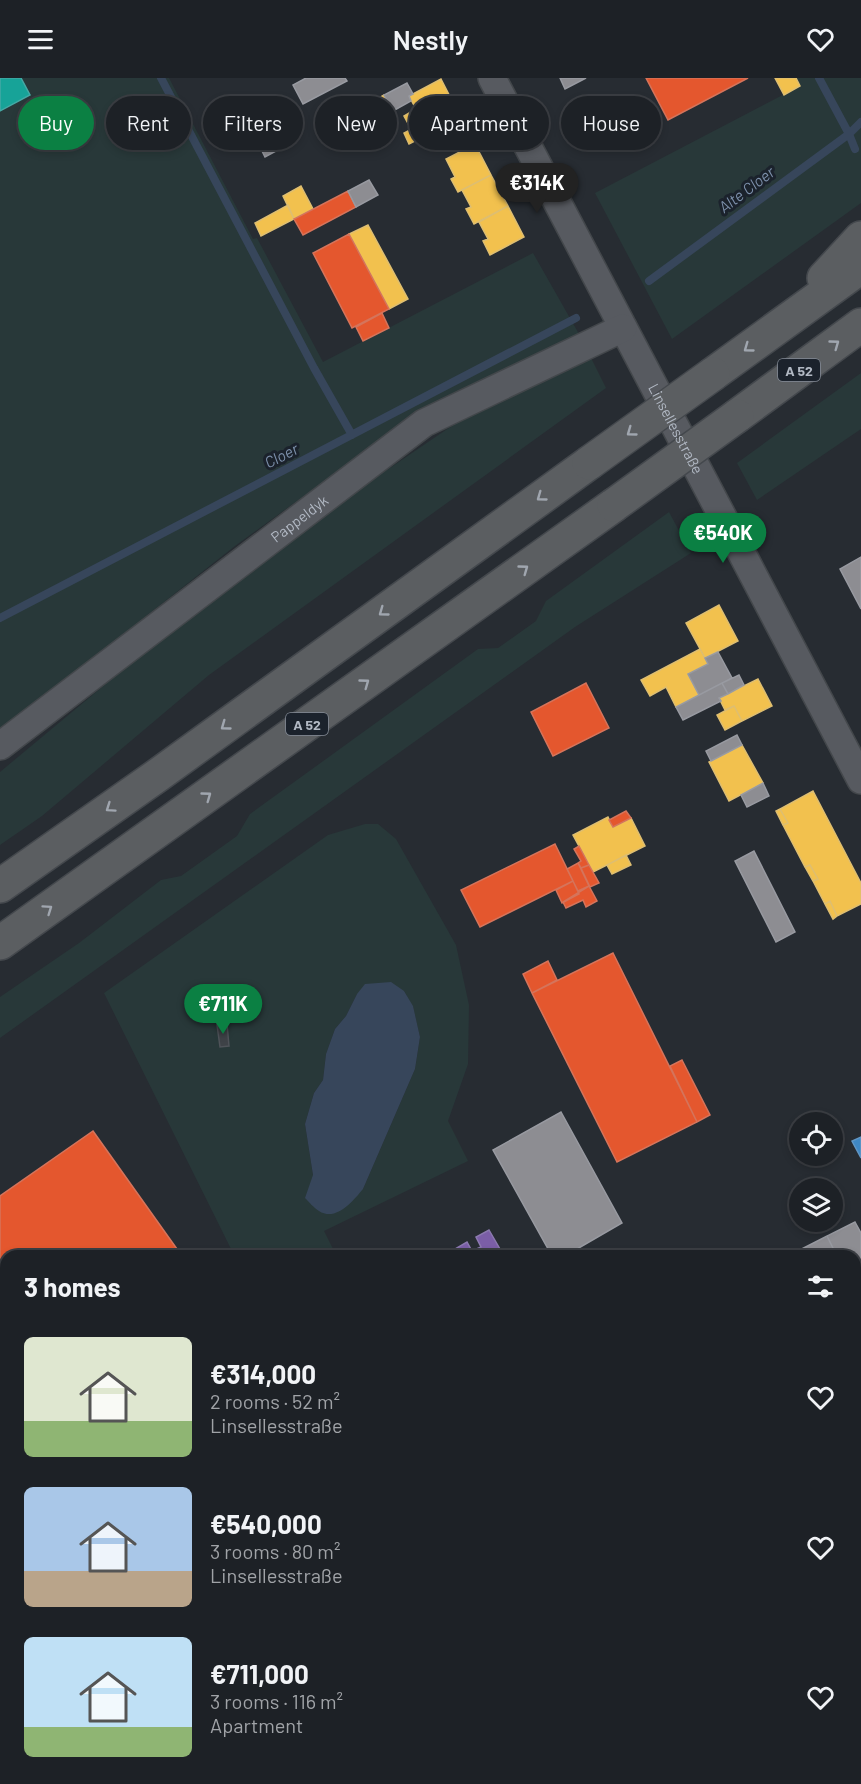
<!DOCTYPE html>
<html lang="en">
<head>
<meta charset="utf-8">
<style>
	:root { --surface:#1d2126; --page:#2a2e32; --text:#f1f3f6; --muted:#a0a3a7; --line:#3b3e43; --accent:#0b8043 }
	body { margin:0; font-family:Barlow,sans-serif; background:var(--page); color:var(--text); height:100vh; display:flex; flex-direction:column; font-size:22px; white-space:nowrap }
	* { box-sizing:border-box; margin:0 }
	p { font-size:20px; color:var(--muted) }
	.icon { flex:none; width:33px; height:33px; fill:none; stroke:currentColor; stroke-width:2; stroke-linecap:round; stroke-linejoin:round }
	.map { position:relative; flex:1; overflow:hidden }
	.drawer { position:absolute; left:0px; top:1172px; width:861px; height:536px; display:flex; flex-direction:column; background:var(--surface); border-radius:18px 18px 0 0; box-shadow:0 3px 9px #0003,0 0 0 2px var(--line) }
	.drawer>* { flex:none }
	.guide { position:absolute; left:18px; top:18px; width:825px; height:54px; display:flex; gap:12px }
	.fabs { position:absolute; left:789px; top:1034px; display:grid; gap:12px }
	.fabs a { display:grid; place-items:center; width:54px; height:54px; border-radius:50%; background:var(--surface); box-shadow:0 3px 9px #0003,0 0 0 2px var(--line); font-size:30px }
	.price { position:absolute; translate:-50% -51px; padding:0 14px; border-radius:21px; background:var(--accent); color:#fff; font-size:20px; line-height:39px; filter:drop-shadow(0 2px 3px #0008) }
	.price::after { content:''; position:absolute; left:50%; top:36px; width:18px; height:14px; margin-left:-9px; background:inherit; clip-path:polygon(0 0,100% 0,50% 100%) }
	.price.active { background:#222; color:#fff }
	ul { padding:0; list-style:none }
	li { display:flex; align-items:center; gap:18px; height:150px; padding:0 24px }
	li span { display:grid; place-items:center; flex:none; width:168px; height:120px; border-radius:9px; color:#555 }
	li>.icon { margin-inline-start:auto }
	span .icon { width:72px; height:72px; fill:#fffc; stroke-width:1 }
	li b { font-size:26px }
	h2 { display:flex; justify-content:space-between; align-items:center; height:72px; padding:0 24px; font-size:26px }
	.chip { padding:0 21px; border-radius:27px; background:var(--surface); box-shadow:0 3px 9px #0003,0 0 0 2px var(--line); font-size:21px; line-height:54px }
	.chip.active { background:var(--accent); color:#fff }
	header { display:flex; justify-content:space-between; align-items:center; height:78px; padding:0 24px; background:var(--surface); font-size:27px; font-weight:600 }
	.map>svg:first-child { display:block }
	.green { fill:#283839; fill-rule:evenodd }
	.water { fill:#37465b }
	.homes { fill:#f2c14e; stroke:#debe71; stroke-width:1.5 }
	.shops { fill:#e4572e; stroke:#d5745b; stroke-width:1.5 }
	.offices { fill:#7b5ea7; stroke:#8b79af; stroke-width:1.5 }
	.schools { fill:#3f88c5; stroke:#6196c4; stroke-width:1.5 }
	.public { fill:#17a398; stroke:#45a9a5; stroke-width:1.5 }
	.industry { fill:#8d8d92; stroke:#989aa1; stroke-width:1.5 }
	.lines { fill:none; stroke-linecap:round; stroke-linejoin:round }
	.stream { stroke:#37465b; stroke-width:8 }
	.building { fill:#3e4247; stroke:#4f5359; stroke-width:1.5 }
	.minor-casing { stroke:#43474b; stroke-width:30 }
	.highway-casing { stroke:#44484d; stroke-width:36 }
	.minor { stroke:#575a60; stroke-width:27 }
	.highway { stroke:#5b5e61; stroke-width:33 }
	.highway-bridge-casing { stroke:#44484d; stroke-width:36; stroke-linecap:butt }
	.highway-bridge { stroke:#5b5e61; stroke-width:33 }
	.oneway { stroke:#a0a6af }
	.labels { text-anchor:middle; dominant-baseline:central; stroke-width:6; stroke-linejoin:round; paint-order:stroke }
	.shield { fill:#1b222c; stroke:#848b96; stroke-width:1.5 }
	.shield-label { font-size:14px; font-weight:bold; fill:#b1b8c3 }
	.street-label { font-size:15px; fill:#b1b8c3; stroke:#1b222c }
	.water-label { font-size:16px; font-style:italic; fill:#7c8faa; stroke:#1b222c }
</style>
</head>
<body>
<header><svg class="icon" aria-label="menu" viewBox="0 0 24 24"><path d="M4 6h16M4 12h16M4 18h16"/></svg>Nestly<svg class="icon" aria-label="heart" viewBox="0 0 24 24"><path d="M12 20l-8-8c-3-5 5-10 8-4 3-6 11-1 8 4z"/></svg></header>
<div class="map">
<svg width="861" height="1706" viewBox="0 0 861 1706">
	<rect width="100%" height="100%" fill="#272c32"/>
	<path class="green" d="M0,0h169l84,161 4,-1 66,124 210,-109 46,81 -133,63 -47,30 -164,119 -133,105 -102,86z
		M796,0h65v125l-189,136 -77,-146 205,-107z
		M591,280l15,30 -397,287 -167,141 -42,29v-73l120,-100 132,-104 132,-96 75,-51z
		M861,295v56l-104,71 -20,-37z
		M669,434l22,41 -116,74 -575,411v-41l79,-54 82,-63 20,-4 56,-40 13,-22 228,-165 20,-1 38,-27 10,-20z
		M365,746h13l18,15 60,106 13,60 -1,59 -20,57 20,40 -144,70 12,24h-102l-130,-262 224,-158zM404,913l9,16 7,30 -5,32 -52,120 -50,-14 -8,-51 9,-31 9,-13 3,-26 9,-25 11,-13 11,-22z"/>
	<path class="water" d="M391,904l13,9 9,15 7,31 -5,32 -52,120c-10,12 -27,33 -44,22 -5,-3 -10,-9 -14,-13l8,-23 -8,-51 9,-31 9,-13 3,-26 9,-25 11,-13 11,-22 8,-10z"/>
	<path class="homes" d="M775,0h21l4,8 -16,9z
		M441,1l20,39 -32,17 -6,-12 -12,6 -7,-13 12,-7 -7,-13z
		M384,17l9,16 -28,14 -8,-15z
		M357,32l8,15 -16,8 -8,-15z
		M423,45l6,11 -20,10 -5,-11z
		M475,66l16,31 -33,17 -7,-13 4,-2 -9,-18z
		M491,97l17,31 -34,18 -8,-15 5,-2 -9,-17z
		M301,108l12,23 -19,10 -11,-23z
		M288,127l6,14 -33,17 -6,-13z
		M508,128l16,31 -34,18 -7,-14 5,-2 -9,-17z
		M368,147l40,74 -19,10 -40,-75z
		M719,527l19,36 -33,17 -19,-35z
		M700,571l8,15 -20,10 11,21 -23,12 -10,-20 -16,9 -9,-16z
		M758,601l14,27 -30,15 -8,-15 -9,4 -6,-12z
		M734,628l8,15 -17,9 -8,-15z
		M742,667l21,38 -34,18 -20,-39z
		M813,713l48,92v21l-24,12 -7,-15 -5,3 -12,-23 5,-2 -8,-14 -5,2 -22,-42 5,-2 -8,-14z
		M780,731l8,14 -5,2 -7,-14z
		M608,739l5,10 18,-9 14,28 -52,26 -20,-37z
		M626,777l5,10 -19,9 -5,-9z
		M810,787l8,14 -5,2 -8,-14z
		M830,823l7,15 -4,3 -8,-15z"/>
	<path class="shops" d="M646,0h102l-80,42z
		M348,113l8,16 -53,28 -9,-16z
		M349,156l40,75 -37,19 -39,-75z
		M382,235l7,15 -26,13 -7,-14z
		M586,605l23,45 -56,28 -22,-44z
		M626,733l5,7 -18,9 -4,-7z
		M555,766l18,37 -93,46 -19,-37z
		M579,768l10,19 -8,3 -3,-5 3,-2 -7,-12z
		M578,785l11,23 -11,5 -11,-22z
		M589,787l10,18 -9,4 -9,-19z
		M573,803l6,13 -17,9 -6,-13z
		M589,808l8,15 -11,6 -3,-7 -17,8 -3,-6z
		M613,875l84,169 -80,40 -85,-169z
		M548,883l9,19 -25,13 -9,-19z
		M682,982l28,55 -13,7 -27,-56z
		M93,1053l89,125h-176v128l-6,4v-192z
		M861,1337v187l-6,3v-187z
		M0,1340l3,10 -3,5z
		M6,1662v39h26l3,5h-35v-41z
		M861,1683v13l-5,-11z
		M32,1701h30l2,5h-29z"/>
	<path class="offices" d="M489,1152l15,26h-61l24,-14 5,9 9,-4 -5,-10z"/>
	<path class="schools" d="M861,1059v21l-9,-17z"/>
	<path class="public" d="M0,0h21l9,17 -30,16z"/>
	<path class="industry" d="M306,0h39l2,3 -44,23 -10,-19z
		M560,0h26l-21,11z
		M407,5l6,11 -4,2 2,5 -18,10 -9,-16z
		M274,32l17,33 -26,14 -17,-34z
		M369,102l9,15 -22,12 -8,-16z
		M861,479v52l-21,-40z
		M718,574l14,26 -33,17 -11,-21 20,-10 -3,-6z
		M739,597l5,10 -16,9 -6,-11z
		M722,605l6,11 -9,4 2,3 -38,19 -7,-13z
		M737,657l5,10 -31,16 -5,-10z
		M763,705l6,13 -22,11 -6,-12z
		M754,773l41,81 -19,10 -41,-81z
		M561,1034l61,111 -57,33h-13l-59,-106z
		M855,1144l6,11v70l-6,-12v-35h-18l-10,-20z
		M827,1158l10,20h-49z
		M855,1213l6,12v82l-6,3z"/>
	<g class="lines">
		<path class="stream" d="M161,0l153,290 38,67
			M819,0l30,56 6,15
			M649,203l200,-147 12,-12
			M0,540l576,-300"/>
	</g>
	<path class="building" d="M227,946l2,22 -9,1 -3,-22z"/>
	<g class="lines">
		<defs>
			<g id="minor">
				<path id="s1" d="M492,0l369,702"/>
				<path id="s2" d="M0,668l424,-323 199,-95"/>
				<path d="M855,1617l6,-3"/>
				<path d="M676,1706l10,-5"/>
			</g>
			<path id="highway" d="M824,200l37,-40
				M713,296l148,-107
				M737,338l124,-91
				M0,808l158,-111 431,-312
				M0,865l614,-438"/>
		</defs>
		<use href="#minor" class="minor-casing"/>
		<use href="#highway" class="highway-casing"/>
		<use href="#minor" class="minor"/>
		<use href="#highway" class="highway"/>
		<defs>
			<path id="highway-bridge" d="M589,385l124,-89
				M614,427l123,-89"/>
		</defs>
		<use href="#highway-bridge" class="highway-bridge-casing"/>
		<use href="#highway-bridge" class="highway-bridge"/>
	</g>
	<defs><path id="oneway-chevron" d="M-2-3.5L2.5 0L-2 3.5" fill="none" stroke-width="1.6" stroke-linecap="round" stroke-linejoin="round" transform="scale(1.5)"/></defs>
	<g class="oneway">
		<use href="#oneway-chevron" transform="translate(835 266) rotate(-36)"/>
		<use href="#oneway-chevron" transform="translate(748 270) rotate(144)"/>
		<use href="#oneway-chevron" transform="translate(631 354) rotate(144)"/>
		<use href="#oneway-chevron" transform="translate(541 419) rotate(144)"/>
		<use href="#oneway-chevron" transform="translate(524 491) rotate(-36)"/>
		<use href="#oneway-chevron" transform="translate(383 534) rotate(144)"/>
		<use href="#oneway-chevron" transform="translate(365 605) rotate(-36)"/>
		<use href="#oneway-chevron" transform="translate(225 648) rotate(144)"/>
		<use href="#oneway-chevron" transform="translate(207 718) rotate(-36)"/>
		<use href="#oneway-chevron" transform="translate(110 730) rotate(145)"/>
		<use href="#oneway-chevron" transform="translate(48 831) rotate(-35)"/>
	</g>
	<g class="labels">
		<g class="shield">
			<rect x="778" y="281" width="42" height="22" rx="4.5"/>
			<rect x="286" y="635" width="42" height="22" rx="4.5"/>
		</g>
		<g class="shield-label">
			<text x="799" y="292">A 52</text>
			<text x="307" y="646">A 52</text>
		</g>
		<g class="street-label">
			<text stroke="none"><textPath href="#s1" startOffset="396">Linsellesstraße</textPath></text>
			<text stroke="none"><textPath href="#s2" startOffset="376">Pappeldyk</textPath></text>
		</g>
		<g class="water-label">
			<text transform="translate(746 111) rotate(-37)">Alte Cloer</text>
			<text transform="translate(281 377) rotate(-27)">Cloer</text>
		</g>
	</g>
</svg>
<div class="fabs">
<a><svg class="icon" aria-label="locate" viewBox="0 0 24 24"><circle cx="12" cy="12" r="6"/><path d="M12 2v4M12 18v4M2 12h4M18 12h4"/></svg></a>
<a><svg class="icon" aria-label="layers" viewBox="0 0 24 24"><path d="M12 4l9 5-9 5-9-5zM3 14l9 5 9-5"/></svg></a>
</div>
<b class="price active" style="left:537px;top:136px">€314K</b>
<b class="price" style="left:723px;top:486px">€540K</b>
<b class="price" style="left:223px;top:957px">€711K</b>
<div class="guide">
<a class="chip active">Buy</a>
<a class="chip">Rent</a>
<a class="chip">Filters</a>
<a class="chip">New</a>
<a class="chip">Apartment</a>
<a class="chip">House</a>
</div>
<section class="drawer">
<h2>3 homes<svg class="icon" aria-label="filters" viewBox="0 0 24 24"><path d="M4 7h16M4 17h16"/><circle cx="9" cy="7" r="2"/><circle cx="15" cy="17" r="2"/></svg></h2>
<ul>
<li><span style="background:linear-gradient(#dfe7d0 70%,#8fb573 0)"><svg class="icon" aria-label="home" viewBox="0 0 24 24"><path d="M3 11l9-7 9 7M6 9v11h12V9"/></svg></span><div><b>€314,000</b><p>2 rooms · 52 m²</p><p>Linsellesstraße</p></div><svg class="icon" aria-label="heart" viewBox="0 0 24 24"><path d="M12 20l-8-8c-3-5 5-10 8-4 3-6 11-1 8 4z"/></svg></li>
<li><span style="background:linear-gradient(#a9c7e8 70%,#b9a48a 0)"><svg class="icon" aria-label="home" viewBox="0 0 24 24"><path d="M3 11l9-7 9 7M6 9v11h12V9"/></svg></span><div><b>€540,000</b><p>3 rooms · 80 m²</p><p>Linsellesstraße</p></div><svg class="icon" aria-label="heart" viewBox="0 0 24 24"><path d="M12 20l-8-8c-3-5 5-10 8-4 3-6 11-1 8 4z"/></svg></li>
<li><span style="background:linear-gradient(#bfe0f5 75%,#8fb573 0)"><svg class="icon" aria-label="home" viewBox="0 0 24 24"><path d="M3 11l9-7 9 7M6 9v11h12V9"/></svg></span><div><b>€711,000</b><p>3 rooms · 116 m²</p><p>Apartment</p></div><svg class="icon" aria-label="heart" viewBox="0 0 24 24"><path d="M12 20l-8-8c-3-5 5-10 8-4 3-6 11-1 8 4z"/></svg></li>
</ul>
</section>
</div>
</body>
</html>
